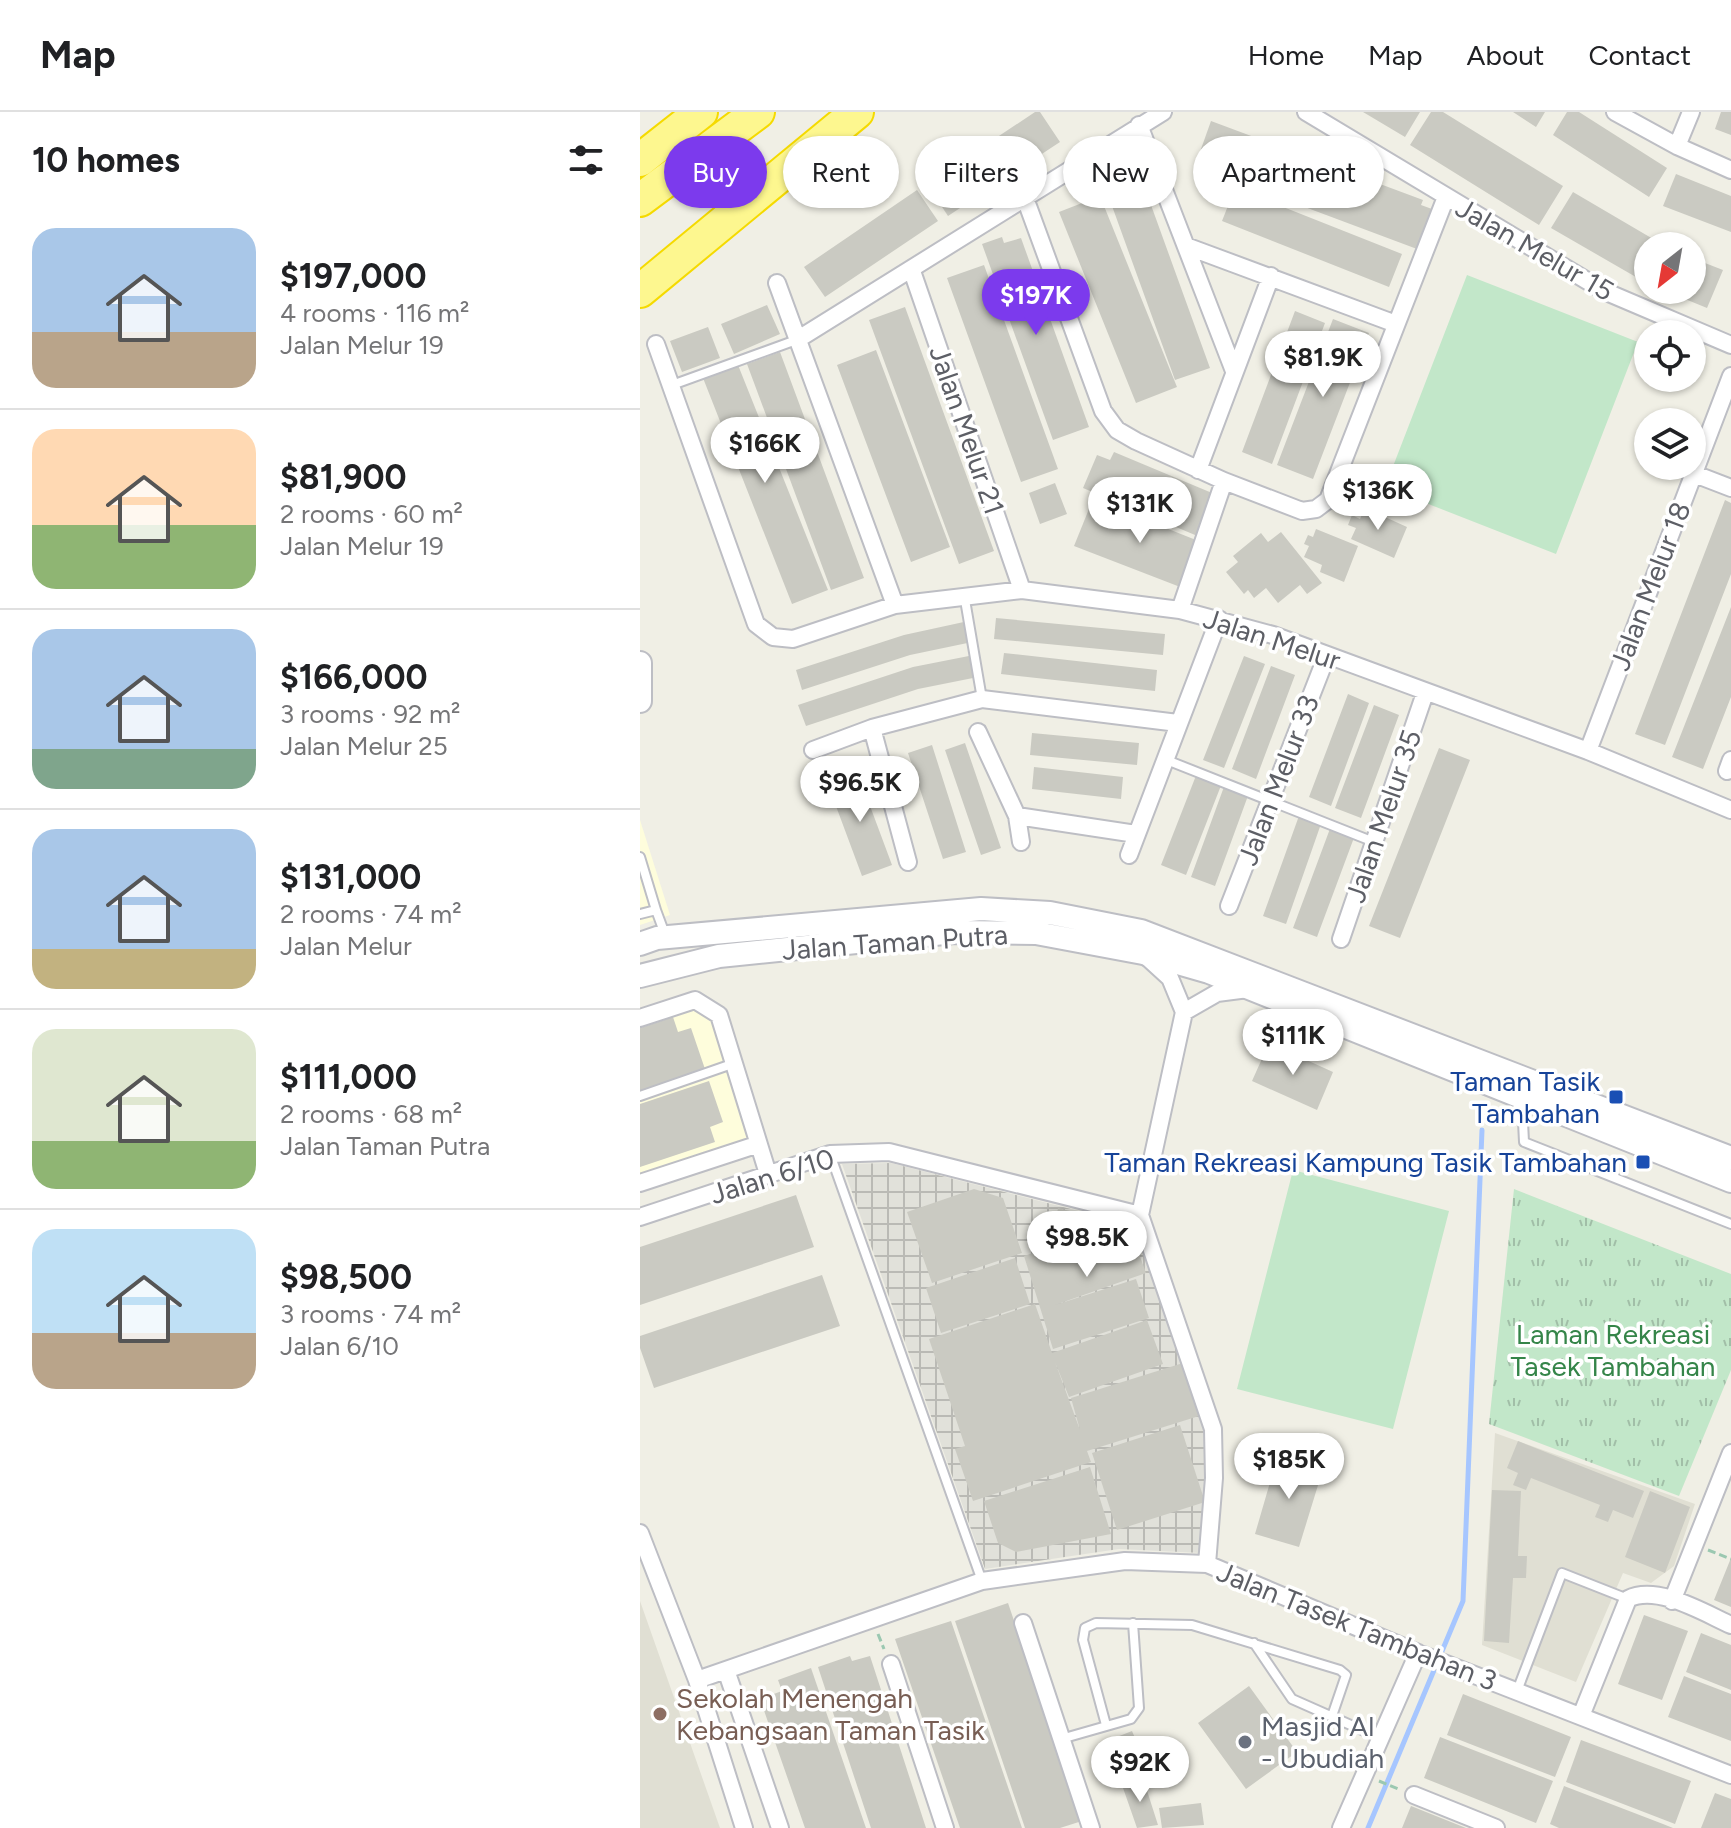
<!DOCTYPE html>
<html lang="en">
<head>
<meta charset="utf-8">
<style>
	:root { --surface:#fff; --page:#f2f2f2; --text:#202124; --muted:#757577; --line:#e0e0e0; --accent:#7c3aed }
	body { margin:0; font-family:Figtree,sans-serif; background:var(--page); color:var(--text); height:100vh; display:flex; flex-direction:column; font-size:30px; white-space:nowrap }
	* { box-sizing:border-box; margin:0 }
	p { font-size:26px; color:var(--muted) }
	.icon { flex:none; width:44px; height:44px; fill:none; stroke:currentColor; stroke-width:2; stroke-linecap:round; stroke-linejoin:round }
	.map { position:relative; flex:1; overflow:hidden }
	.sheet { display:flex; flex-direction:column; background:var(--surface); width:640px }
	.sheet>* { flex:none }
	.guide { position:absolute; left:24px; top:24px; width:760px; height:72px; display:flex; gap:16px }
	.needle { width:52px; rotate:211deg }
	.controls { position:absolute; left:994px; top:120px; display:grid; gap:16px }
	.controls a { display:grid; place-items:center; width:72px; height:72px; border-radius:50%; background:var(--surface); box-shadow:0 2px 6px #0004; font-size:40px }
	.price { position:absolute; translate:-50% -68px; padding:0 18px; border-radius:28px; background:#fff; color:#222; font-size:26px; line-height:52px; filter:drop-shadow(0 2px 4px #0008) }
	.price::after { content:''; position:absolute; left:50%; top:48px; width:24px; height:18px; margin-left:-12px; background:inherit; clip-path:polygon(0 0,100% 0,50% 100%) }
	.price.active { background:var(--accent); color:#fff }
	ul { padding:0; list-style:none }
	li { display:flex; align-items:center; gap:24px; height:200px; padding:0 32px }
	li+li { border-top:2px solid var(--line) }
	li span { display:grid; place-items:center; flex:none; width:224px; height:160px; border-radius:24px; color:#555 }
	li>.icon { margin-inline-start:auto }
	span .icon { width:96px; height:96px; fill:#fffc; stroke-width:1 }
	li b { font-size:34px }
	h2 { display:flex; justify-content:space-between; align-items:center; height:96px; padding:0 32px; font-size:34px }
	.tag { padding:0 28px; border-radius:36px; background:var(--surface); box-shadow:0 2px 6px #0004; font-size:28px; line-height:72px }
	.tag.active { background:var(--accent); color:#fff }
	header { display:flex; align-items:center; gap:48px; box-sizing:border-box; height:112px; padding:0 40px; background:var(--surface); border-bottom:2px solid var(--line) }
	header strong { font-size:38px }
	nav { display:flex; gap:44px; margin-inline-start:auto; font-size:28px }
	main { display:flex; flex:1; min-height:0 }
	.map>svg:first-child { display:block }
	.commercial { fill:#fefddc }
	.industrial { fill:url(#industrial-grid) }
	.education { fill:#e0dfd3 }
	.park { fill:url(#park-tufts) }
	.garden { fill:#c2e7c9 }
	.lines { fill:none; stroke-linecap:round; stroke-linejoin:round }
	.stream { stroke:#a6c6ff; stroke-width:5 }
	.building { fill:#cacac2 }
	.service-casing { stroke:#bdbec4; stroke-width:12 }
	.minor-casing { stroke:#bdbec4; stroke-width:20 }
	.tertiary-casing { stroke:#bdbec4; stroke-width:26 }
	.motorway-casing { stroke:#f5da00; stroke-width:36 }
	.path { stroke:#9bc8b1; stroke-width:3; stroke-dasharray:8 4; stroke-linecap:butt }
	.service { stroke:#fff; stroke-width:8 }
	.minor { stroke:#fff; stroke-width:16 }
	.tertiary { stroke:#fff; stroke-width:22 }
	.motorway { stroke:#fdf78f; stroke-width:32 }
	.transit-dot { fill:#1a4fb4; stroke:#fff; stroke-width:3 }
	.education-dot { fill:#8d6e63; stroke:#fff; stroke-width:3 }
	.worship-dot { fill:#6b7280; stroke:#fff; stroke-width:3 }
	.labels { text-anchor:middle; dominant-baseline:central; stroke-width:7; stroke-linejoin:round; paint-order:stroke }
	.street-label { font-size:28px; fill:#5d5f66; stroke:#fff }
	.transit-label { font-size:28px; fill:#164399; stroke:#fff; text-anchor:end }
	.park-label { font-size:28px; fill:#358549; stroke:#fff }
	.education-label { font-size:28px; fill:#785e54; stroke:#fff; text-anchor:start }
	.worship-label { font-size:28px; fill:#5b616d; stroke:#fff; text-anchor:start }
</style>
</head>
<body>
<header>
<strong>Map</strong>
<nav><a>Home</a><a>Map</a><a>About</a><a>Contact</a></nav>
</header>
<main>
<section class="sheet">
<h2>10 homes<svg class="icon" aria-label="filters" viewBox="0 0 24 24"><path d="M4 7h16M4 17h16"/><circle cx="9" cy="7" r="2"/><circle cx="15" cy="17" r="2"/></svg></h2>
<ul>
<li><span style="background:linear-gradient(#a9c7e8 65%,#b9a48a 0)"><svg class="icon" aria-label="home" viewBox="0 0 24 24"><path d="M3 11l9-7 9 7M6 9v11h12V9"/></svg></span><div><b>$197,000</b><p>4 rooms · 116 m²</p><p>Jalan Melur 19</p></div></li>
<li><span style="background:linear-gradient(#ffd9b3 60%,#8fb573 0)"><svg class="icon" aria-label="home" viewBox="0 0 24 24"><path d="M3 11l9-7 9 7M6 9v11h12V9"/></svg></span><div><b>$81,900</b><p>2 rooms · 60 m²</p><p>Jalan Melur 19</p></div></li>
<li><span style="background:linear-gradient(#a9c7e8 75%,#7fa58c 0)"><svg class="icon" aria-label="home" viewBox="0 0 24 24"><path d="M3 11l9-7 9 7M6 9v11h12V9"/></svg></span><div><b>$166,000</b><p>3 rooms · 92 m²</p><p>Jalan Melur 25</p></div></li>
<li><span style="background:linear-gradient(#a9c7e8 75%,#c2b280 0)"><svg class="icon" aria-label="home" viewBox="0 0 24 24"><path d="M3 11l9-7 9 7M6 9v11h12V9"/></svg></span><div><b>$131,000</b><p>2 rooms · 74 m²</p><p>Jalan Melur</p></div></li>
<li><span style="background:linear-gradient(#dfe7d0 70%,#8fb573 0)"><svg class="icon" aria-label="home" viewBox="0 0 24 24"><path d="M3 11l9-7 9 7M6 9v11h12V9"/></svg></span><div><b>$111,000</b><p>2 rooms · 68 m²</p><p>Jalan Taman Putra</p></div></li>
<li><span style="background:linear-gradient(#bfe0f5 65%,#b9a48a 0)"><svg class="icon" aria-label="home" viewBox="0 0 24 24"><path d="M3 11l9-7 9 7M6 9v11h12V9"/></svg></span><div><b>$98,500</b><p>3 rooms · 74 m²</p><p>Jalan 6/10</p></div></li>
</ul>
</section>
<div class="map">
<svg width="1091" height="1716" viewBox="0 0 1091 1716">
	<defs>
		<pattern id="industrial-grid" width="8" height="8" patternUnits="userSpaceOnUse" patternTransform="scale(2)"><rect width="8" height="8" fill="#e1e1da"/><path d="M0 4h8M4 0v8" fill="none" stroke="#babab5"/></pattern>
		<pattern id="park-tufts" width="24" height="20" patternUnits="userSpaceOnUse" patternTransform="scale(2)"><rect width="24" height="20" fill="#c2e7c9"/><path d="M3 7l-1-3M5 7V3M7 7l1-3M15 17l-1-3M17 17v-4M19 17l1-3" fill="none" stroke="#a1bea7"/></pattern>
	</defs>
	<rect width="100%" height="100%" fill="#f0efe5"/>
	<path class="commercial" d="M0,708l30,95 -30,10z
		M54,895l20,11 34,123 -108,35v-152z"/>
	<path class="industrial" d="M251,1051l247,63 69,203 1,52 -7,72 -82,-4 -134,20 -143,-405z"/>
	<path class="education" d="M855,1321l200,71 -21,62 -23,17 -28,-10 -47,109 -94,-37z
		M0,1489l80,227h-80z"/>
	<path class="park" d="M874,1077l217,85v96l-52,126 -190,-72z"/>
	<path class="garden" d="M827,163l171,67 -82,212 -171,-67z
		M653,1058l156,41 -56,218 -156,-40z"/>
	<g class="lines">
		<path class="stream" d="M728,1716l95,-227 19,-471"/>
	</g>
	<path class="building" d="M395,0h5l20,30 -112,74 -21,-32z
		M723,0h57l-15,25z
		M791,0h12l120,74 -24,39 -129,-80z
		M873,0h32l-9,15z
		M927,0h12l88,56 -18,29 -96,-62z
		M1081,0h10v23l-16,-6z
		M571,9l212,79 -2,5 11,4 -15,40 -195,-73 7,-16 -28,-11z
		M494,46l76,210 -35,12 -76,-210z
		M1036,62l55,22v36l-68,-26z
		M595,76l167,66 -13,33 -167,-66z
		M277,78l21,31 -113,76 -21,-30z
		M933,80l92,54h-17v38l-97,-56z
		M460,84l77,191 -41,16 -77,-191z
		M362,125l2,6 17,-5 68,189 -36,13 -71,-196z
		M1052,146l31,12 -16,38 -44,-18h29z
		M344,153l74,204 -37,13 -74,-204z
		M127,193l13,29 -46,20 -13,-30z
		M265,195l89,244 -35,13 -90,-244z
		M655,199l30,12 -53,141 -30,-12z
		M693,207l36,14 -56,146 -36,-14z
		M68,215l12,31 -38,14 -12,-31z
		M236,238l74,197 -39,15 -74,-197z
		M140,240l84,226 -33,12 -84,-226z
		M98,253l90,225 -36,14 -89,-226z
		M474,340l110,46 -17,42 -124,-52 14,-33 13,5z
		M415,371l12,31 -27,10 -11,-31z
		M453,387l113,45 -18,46 -114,-44z
		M1085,388l6,3v71l-66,171 -30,-11z
		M725,396l42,19 -13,31 -43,-19 5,-11 -8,-3 4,-10 8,4z
		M676,417l42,17 -14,36 -24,-10 2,-7 -18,-8 5,-11 -5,-2 4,-9 5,2z
		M641,420l41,51 -15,11 -7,-9 -22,18 -12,-15 -12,10 -6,-8 -4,4 -18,-22 12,-10 -5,-6 28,-23 7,9z
		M1091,495v90l-28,72 -31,-12z
		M356,506l169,16 -2,21 -169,-16z
		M333,508l4,21 -67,14 -108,35 -6,-20 108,-35z
		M364,541l153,17 -2,21 -154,-17z
		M339,542l4,22 -65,13 -112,37 -8,-21 115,-38z
		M604,544l21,8 -41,104 -21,-8z
		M631,554l24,9 -39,104 -24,-10z
		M708,582l21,9 -38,103 -22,-9z
		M734,593l25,10 -38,103 -26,-10z
		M392,621l107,10 -2,22 -107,-10z
		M325,631l36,105 -20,7 -36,-105z
		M292,633l34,107 -23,7 -35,-106z
		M799,636l31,12 -70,178 -31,-12z
		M394,655l89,10 -2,22 -89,-10z
		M217,659l35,94 -30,11 -35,-94z
		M557,661l25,10 -36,92 -25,-10z
		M585,672l24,9 -34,93 -24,-9z
		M660,701l22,8 -36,103 -23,-8z
		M691,714l24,9 -38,102 -24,-9z
		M33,905l5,15 13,-4 15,44 -66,21v-65z
		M629,931l64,29 -16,38 -65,-29z
		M69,969l14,41 -13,5 5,15 -75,25v-63z
		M334,1077l29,9 19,55 -90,30 -25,-71z
		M156,1083l18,52 -174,58v-58z
		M418,1096l64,16 11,13 13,36 -91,32 81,-26 13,39 -96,31 -29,-93 27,-9z
		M375,1146l15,46 -89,29 -15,-45z
		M182,1163l18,51 -186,62 -14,-40v-12z
		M395,1192l17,49 95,-33 16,44 -94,33 -14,-35 25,68 -9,-32 112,-35 16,53 -112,35 4,11 -118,39 -18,-52 10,-3 -36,-107z
		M540,1313l25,77 -88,28 -25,-77z
		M878,1329l126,50 -11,27 -20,-8 -5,12 -13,-5 5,-12 -69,-27 -5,12 -13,-5 5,-12 -11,-5z
		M638,1343l45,14 -24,78 -44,-13z
		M450,1355l21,67 -95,18 -18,-9 -14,-42z
		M852,1378l29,1 -3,65h9l-1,22h-13l-4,65 -25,-2z
		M1010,1379l40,16 -25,66 -40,-16z
		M1091,1446v49l-17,-7z
		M368,1491l74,218 -22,7h-35l-70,-207z
		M1004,1503l44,16 -26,69 -44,-16z
		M311,1509l31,90 40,117h-62l-55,-160 -10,-29z
		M1061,1521l30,12v45l-45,-18z
		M210,1544l2,5 18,-5 56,172h-55l-53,-161z
		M171,1556l36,105 19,55h-61l-29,-83 -16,-46 22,-8 -4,-11z
		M1044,1564l47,18v47l-63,-24z
		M609,1574l48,66 -51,37 -48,-66z
		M823,1582l108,43 -16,40 -108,-42z
		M492,1619l18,42 -34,13 -17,-42z
		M800,1625l113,44 -17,42 -112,-45z
		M941,1628l110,41 -16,43 -109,-42z
		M503,1666l15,47 -21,3 -15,-43z
		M924,1674l99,38 10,4h-114l-9,-4z
		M1075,1681l16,6v29h-30z
		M561,1691l3,22 -42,3 -3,-20z
		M771,1694l55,22h-64z"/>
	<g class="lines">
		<defs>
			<path id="service" d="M32,273l127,-46
				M324,482l18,105
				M524,647l210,83
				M0,745l16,53
				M0,802l16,-4 10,27
				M0,984l92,-32
				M882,989l2,41 207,82
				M190,1042l152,427
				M614,1531l38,56 88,39
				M877,1579l45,-118 66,26
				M466,1613l-23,-85 2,-12 11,-5 96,2 148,45 6,5 -14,41
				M421,1627l70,-20 8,-11 -6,-85"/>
			<path id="minor" d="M666,0l298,179 127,54
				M975,0l62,34 54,24
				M499,13l95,246
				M1037,34l14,-34
				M385,86l78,213 14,19 19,11 88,40 78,30 14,-2 12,-9 118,-303
				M546,134l210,78
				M272,159l110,319
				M137,171l118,322
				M160,226l363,-226
				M16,232l100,280 17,13 20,2 102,-34 127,-15 158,20 93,25 315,116 143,59
				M558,358l73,-194
				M1052,361l39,15
				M540,498l44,-129
				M232,616l36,134
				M338,620l39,84 4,26
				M173,638l59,-22 110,-29 196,24
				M948,639l143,-375
				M1087,659l4,-11
				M377,704l119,18
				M489,743l90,-236
				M589,794l98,-251
				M701,827l84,-246
				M507,845l23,21 14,34 -44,203 73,214 1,49 -7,86
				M544,900l33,-19 31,-4
				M0,906l55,-18 24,15 49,159
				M0,1071l116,-38
				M0,1105l190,-63 59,-2 251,63
				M0,1421l57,147 47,148
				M1032,1489l59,-148
				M383,1511l68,205
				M251,1552l54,164
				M86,1558l54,158
				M57,1568l285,-99 143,-20 82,3 211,89 313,122
				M941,1604l47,-117c29,-15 76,14 103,26
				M774,1683l82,33
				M701,1716l77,-175"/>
			<path id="tertiary" d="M0,551v38
				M0,832l17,-6 324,-29 69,4 91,18 590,227
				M0,864l79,-20 235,-24 82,1 107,20 66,19 522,209"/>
			<path id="motorway" d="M0,48l61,-48
				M0,88l118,-88
				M0,179l217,-179"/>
		</defs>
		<use href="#service" class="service-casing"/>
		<use href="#minor" class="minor-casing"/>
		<use href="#tertiary" class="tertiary-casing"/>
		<use href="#motorway" class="motorway-casing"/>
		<path class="path" d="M1068,1438l23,9
			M238,1522l6,15
			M739,1669l22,9"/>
		<use href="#service" class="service"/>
		<use href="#minor" class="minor"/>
		<use href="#tertiary" class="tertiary"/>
		<use href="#motorway" class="motorway"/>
	</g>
	<g class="transit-dot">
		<rect x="968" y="977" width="16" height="16" rx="4"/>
		<rect x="995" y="1042" width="16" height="16" rx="4"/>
	</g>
	<circle class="education-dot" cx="20" cy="1602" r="8"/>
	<circle class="worship-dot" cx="605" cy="1630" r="8"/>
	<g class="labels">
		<g class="street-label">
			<text transform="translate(895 137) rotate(30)">Jalan Melur 15</text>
			<text transform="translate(327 318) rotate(71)">Jalan Melur 21</text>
			<text transform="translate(1010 474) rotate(-69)">Jalan Melur 18</text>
			<text transform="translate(632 527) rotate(18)">Jalan Melur</text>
			<text transform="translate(638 668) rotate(-69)">Jalan Melur 33</text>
			<text transform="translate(743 704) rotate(-71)">Jalan Melur 35</text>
			<text transform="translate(255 830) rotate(-4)">Jalan Taman Putra</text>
			<text transform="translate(132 1064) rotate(-17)">Jalan 6/10</text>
			<text transform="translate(717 1514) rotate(22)">Jalan Tasek Tambahan 3</text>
		</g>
		<g class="transit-label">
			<text x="960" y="969">Taman Tasik<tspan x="960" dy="32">Tambahan</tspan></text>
			<text x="987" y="1050">Taman Rekreasi Kampung Tasik Tambahan</text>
		</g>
		<g class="park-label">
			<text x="973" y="1222">Laman Rekreasi<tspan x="973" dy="32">Tasek Tambahan</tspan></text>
		</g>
		<g class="education-label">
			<text x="36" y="1586">Sekolah Menengah<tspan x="36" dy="32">Kebangsaan Taman Tasik</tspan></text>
		</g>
		<g class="worship-label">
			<text x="621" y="1614">Masjid Al<tspan x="621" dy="32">- Ubudiah</tspan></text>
		</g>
	</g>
</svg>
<div class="controls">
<a><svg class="needle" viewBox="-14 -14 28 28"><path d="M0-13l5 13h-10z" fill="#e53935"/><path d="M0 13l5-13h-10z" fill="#757577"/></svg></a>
<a><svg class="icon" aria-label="locate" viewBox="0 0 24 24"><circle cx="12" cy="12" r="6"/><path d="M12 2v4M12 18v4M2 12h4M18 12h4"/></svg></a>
<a><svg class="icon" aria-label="layers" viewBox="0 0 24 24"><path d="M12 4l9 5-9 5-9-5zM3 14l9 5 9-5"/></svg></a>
</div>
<b class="price active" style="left:396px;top:225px">$197K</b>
<b class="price" style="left:683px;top:287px">$81.9K</b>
<b class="price" style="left:125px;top:373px">$166K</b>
<b class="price" style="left:738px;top:420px">$136K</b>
<b class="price" style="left:500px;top:433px">$131K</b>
<b class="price" style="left:220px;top:712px">$96.5K</b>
<b class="price" style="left:653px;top:965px">$111K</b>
<b class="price" style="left:447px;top:1167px">$98.5K</b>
<b class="price" style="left:649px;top:1389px">$185K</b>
<b class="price" style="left:500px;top:1692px">$92K</b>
<div class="guide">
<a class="tag active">Buy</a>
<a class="tag">Rent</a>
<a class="tag">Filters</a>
<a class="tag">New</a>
<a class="tag">Apartment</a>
</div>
</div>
</main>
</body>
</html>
